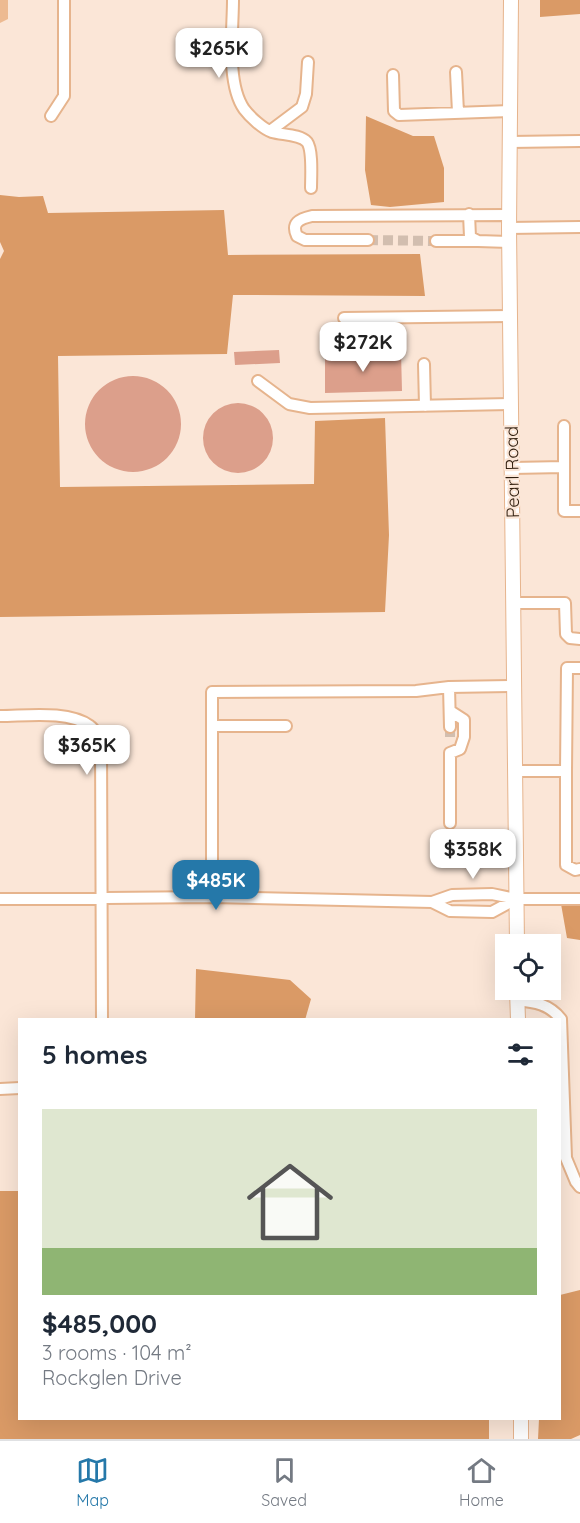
<!DOCTYPE html>
<html lang="en">
<head>
<meta charset="utf-8">
<style>
	:root { --surface:#fff; --page:#f6f6f7; --text:#1f2937; --muted:#747a83; --line:#e0e1e3; --accent:#2578a9 }
	body { margin:0; font-family:Quicksand,sans-serif; background:var(--page); color:var(--text); height:100vh; display:flex; flex-direction:column; font-size:22px; white-space:nowrap }
	* { box-sizing:border-box; margin:0 }
	p { font-size:20px; color:var(--muted) }
	.icon { flex:none; width:33px; height:33px; fill:none; stroke:currentColor; stroke-width:2; stroke-linecap:round; stroke-linejoin:round }
	.map { position:relative; flex:1; overflow:hidden }
	.side { position:absolute; left:18px; top:1018px; width:543px; height:402px; display:flex; flex-direction:column; background:var(--surface); border-radius:0px; box-shadow:0 6px 24px #0002 }
	.side>* { flex:none }
	.fabs { position:absolute; left:495px; top:934px; display:grid; gap:12px }
	.fabs a { display:grid; place-items:center; width:66px; height:66px; border-radius:0px; background:var(--surface); box-shadow:0 6px 24px #0002; font-size:30px }
	.price { position:absolute; translate:-50% -51px; padding:0 14px; border-radius:12px; background:#fff; color:#222; font-size:20px; line-height:39px; filter:drop-shadow(0 2px 3px #0008) }
	.price::after { content:''; position:absolute; left:50%; top:36px; width:18px; height:14px; margin-left:-9px; background:inherit; clip-path:polygon(0 0,100% 0,50% 100%) }
	.price.active { background:var(--accent); color:#fff }
	ul { padding:0; list-style:none }
	li { display:grid; align-content:center; gap:12px; height:318px; padding:0 24px }
	li+li { border-top:2px solid var(--line) }
	li span { display:grid; place-items:center; height:186px; border-radius:0px; color:#555 }
	li>.icon { margin-inline-start:auto }
	span .icon { width:108px; height:108px; fill:#fffc; stroke-width:1 }
	li b { font-size:26px }
	h2 { display:flex; justify-content:space-between; align-items:center; height:72px; padding:0 24px; font-size:26px }
	.dock { display:flex; justify-content:space-around; align-items:center; height:84px; border-top:2px solid var(--line); background:var(--surface); font-size:16px; color:var(--muted) }
	.dock a { display:grid; justify-items:center; gap:3px }
	.dock .active { color:var(--accent) }
	.map>svg:first-child { display:block }
	.green { fill:#edba91 }
	.forest { fill:#da9a66 }
	.building { fill:#dc9f8b }
	.lines { fill:none; stroke-linecap:round; stroke-linejoin:round }
	.minor-tunnel { stroke:#d2beaf; stroke-width:10; stroke-dasharray:10 5; stroke-linecap:butt }
	.minor-casing { stroke:#e6b48d; stroke-width:14 }
	.major-casing { stroke:#e6b48d; stroke-width:16 }
	.minor { stroke:#fff; stroke-width:10 }
	.major { stroke:#fff; stroke-width:14 }
	.labels { text-anchor:middle; dominant-baseline:central; stroke-width:4.5; stroke-linejoin:round; paint-order:stroke }
	.street-label { font-size:18px; fill:#301e0e; stroke:#fbe6d7 }
</style>
</head>
<body>
<div class="map">
<svg width="580" height="1439" viewBox="0 0 580 1439">
	<rect width="100%" height="100%" fill="#fbe6d7"/>
	<path class="green" d="M0,0h8v19l-8,4z"/>
	<path class="forest" d="M540,0h40v14l-40,3z
		M366,116l47,20h21l10,32v34l-54,5 -19,-2 -6,-35z
		M0,195l19,2 24,-1 5,17 176,-3 4,45 192,-1 5,42 -192,-1 -6,59 -169,2 2,131 254,-3 1,-63 70,-3 4,117 -4,77 -385,5v-358l4,-8 -4,-9z
		M580,903v37l-13,-2 -6,-34z
		M196,969l94,11 21,19 -6,21h-110z
		M0,1191h19l1,228h469v20h-489z
		M580,1290v145l-9,4h-33l1,-20h21v-124z"/>
	<path class="building" d="M279,350l1,13 -45,2 -1,-13z
		M401,352l1,39 -77,2v-39z
		M85 424a48 48 0 1 1 96 0a48 48 0 1 1-96 0Z
		M203 438a35 35 0 1 1 70 0a35 35 0 1 1-70 0Z"/>
	<g class="lines">
		<path class="minor-tunnel" d="M368,240l68,1
			M450,727v13"/>
		<defs>
			<path id="minor" d="M233,0c0,30 -7,83 11,109 6,8 19,20 28,23 10,3 28,2 35,10 6,8 4,36 4,46
				M456,72l2,40
				M393,75l1,36 5,4 112,-4
				M51,116l13,-20v-96
				M270,131l32,-24 4,-13 2,-32
				M510,142l70,-1
				M469,214l1,23 8,4 31,1
				M509,228l71,-1
				M368,240h-63l-8,-4c-6,-13 2,-17 15,-20l197,-1
				M436,241h41
				M344,318l166,-2
				M424,364l1,42
				M258,381l31,23 21,4 201,-4
				M564,467v44h16
				M512,468l52,-1v-41
				M513,603h52l1,31 4,4 10,1
				M449,687l1,40
				M450,711l14,9v17l-4,12 -10,4v70
				M0,716c26,0 68,-6 90,10 5,3 7,10 11,15l1,279
				M212,726h74
				M515,771h51v94l9,5 5,-1
				M566,771l1,-103h13
				M212,897v-205l204,-1 33,-4 65,-1
				M0,899l212,-2 220,5 20,-7 40,-1 24,5h64
				M432,902l18,9 42,1 24,-13
				M517,1000c18,2 32,4 44,19l5,139 10,24 4,5
				M0,1089l20,-1"/>
			<path id="major" d="M511,0l-2,228 8,717
				M517,990l1,30
				M521,1419v20"/>
		</defs>
		<use href="#minor" class="minor-casing"/>
		<use href="#major" class="major-casing"/>
		<use href="#minor" class="minor"/>
		<use href="#major" class="major"/>
	</g>
	<g class="labels">
		<g class="street-label">
			<text transform="translate(512 472) rotate(-91)">Pearl Road</text>
		</g>
	</g>
</svg>
<div class="fabs">
<a><svg class="icon" aria-label="locate" viewBox="0 0 24 24"><circle cx="12" cy="12" r="6"/><path d="M12 2v4M12 18v4M2 12h4M18 12h4"/></svg></a>
</div>
<b class="price" style="left:219px;top:79px">$265K</b>
<b class="price" style="left:363px;top:373px">$272K</b>
<b class="price" style="left:87px;top:776px">$365K</b>
<b class="price" style="left:473px;top:880px">$358K</b>
<b class="price active" style="left:216px;top:911px">$485K</b>
<section class="side">
<h2>5 homes<svg class="icon" aria-label="filters" viewBox="0 0 24 24"><path d="M4 7h16M4 17h16"/><circle cx="9" cy="7" r="2"/><circle cx="15" cy="17" r="2"/></svg></h2>
<ul>
<li><span style="background:linear-gradient(#dfe7d0 75%,#8fb573 0)"><svg class="icon" aria-label="home" viewBox="0 0 24 24"><path d="M3 11l9-7 9 7M6 9v11h12V9"/></svg></span><div><b>$485,000</b><p>3 rooms · 104 m²</p><p>Rockglen Drive</p></div></li>
</ul>
</section>
</div>
<nav class="dock">
<a class="active"><svg class="icon" aria-label="map" viewBox="0 0 24 24"><path d="M3 6l6-2 6 2 6-2v14l-6 2-6-2-6 2zM9 4v14M15 6v14"/></svg>Map</a>
<a><svg class="icon" aria-label="saved" viewBox="0 0 24 24"><path d="M7 4h10v16l-5-4-5 4z"/></svg>Saved</a>
<a><svg class="icon" aria-label="home" viewBox="0 0 24 24"><path d="M3 11l9-7 9 7M6 9v11h12V9"/></svg>Home</a>
</nav>
</body>
</html>
